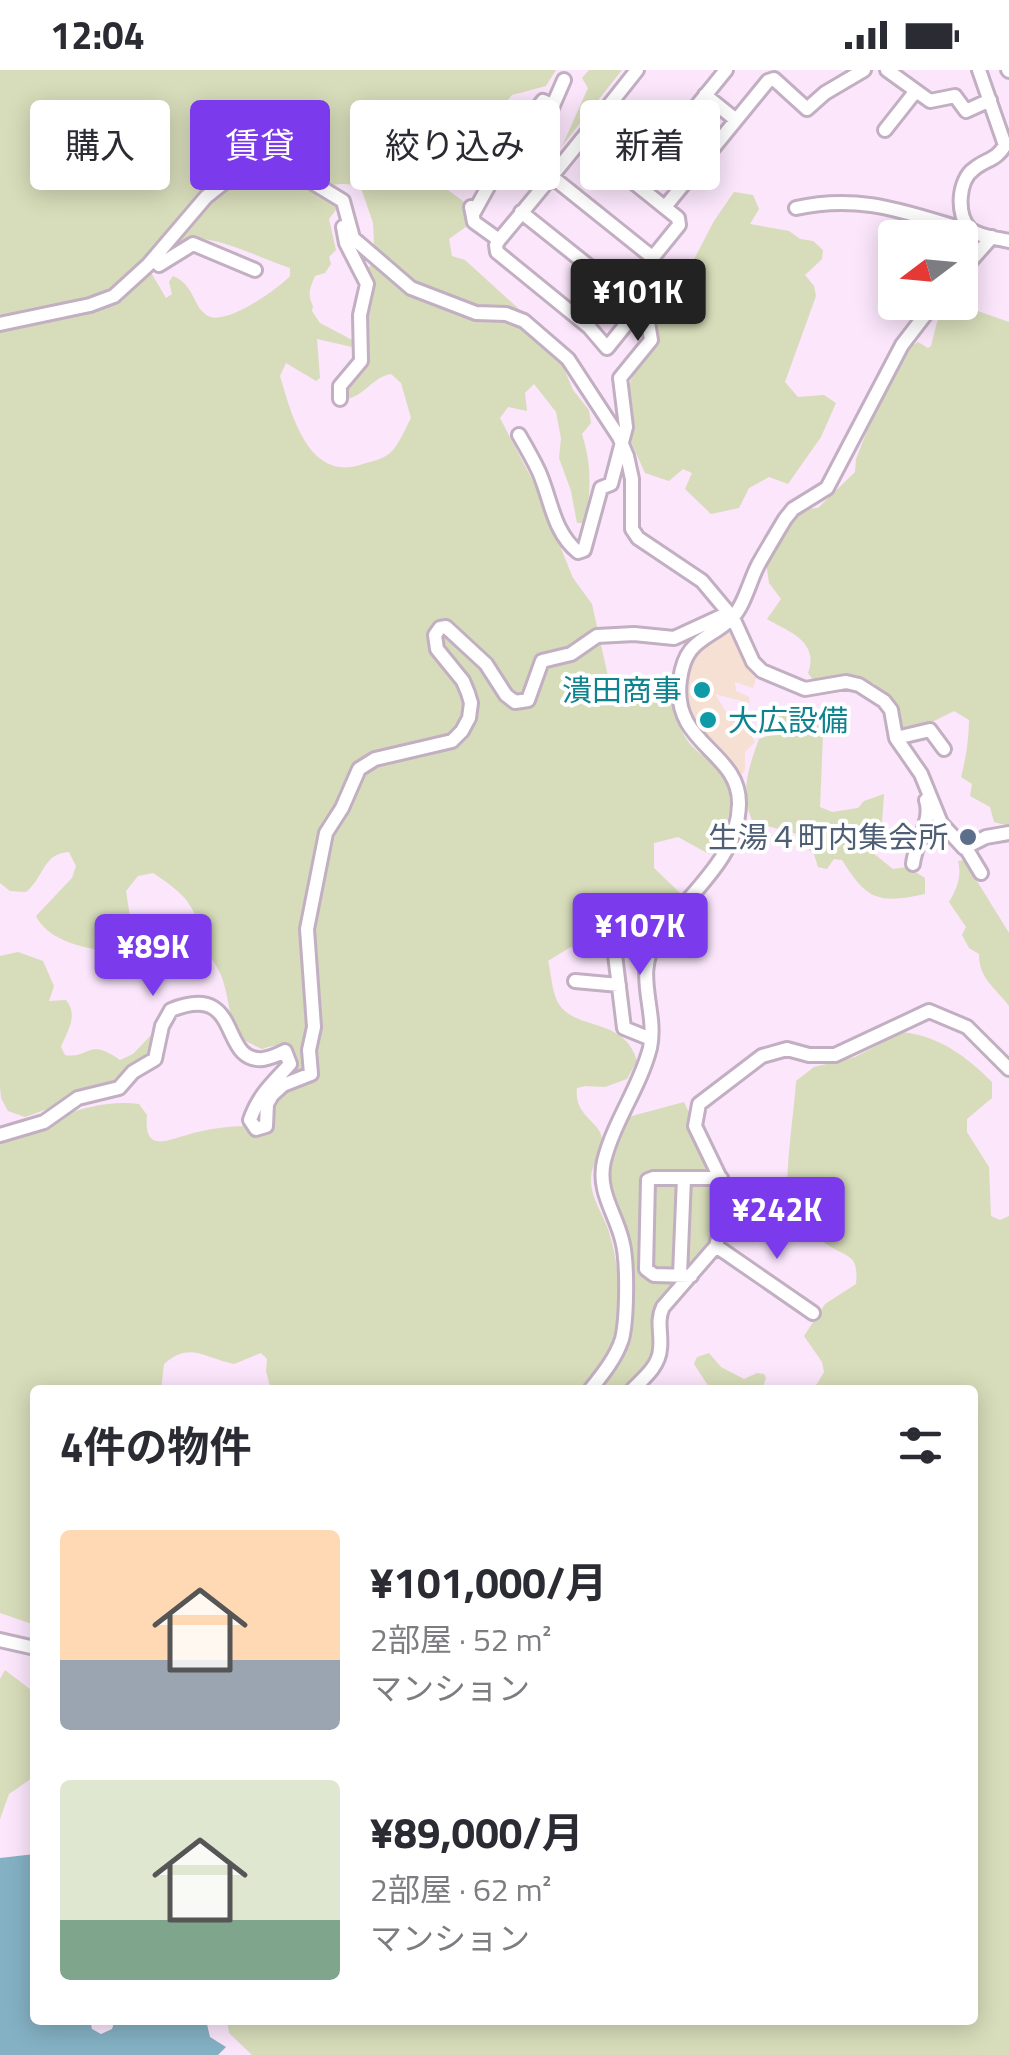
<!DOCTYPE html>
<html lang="ja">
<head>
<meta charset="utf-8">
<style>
	:root { --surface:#fff; --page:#f7f7f7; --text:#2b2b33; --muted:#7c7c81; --accent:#7c3aed }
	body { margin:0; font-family:"Titillium Web","Noto Sans JP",sans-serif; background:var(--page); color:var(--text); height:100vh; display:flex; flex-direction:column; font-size:38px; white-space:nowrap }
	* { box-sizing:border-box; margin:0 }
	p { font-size:32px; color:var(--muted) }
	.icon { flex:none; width:55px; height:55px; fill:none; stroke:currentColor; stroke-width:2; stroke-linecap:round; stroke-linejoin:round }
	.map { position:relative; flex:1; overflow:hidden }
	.side { position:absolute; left:30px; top:1315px; width:948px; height:640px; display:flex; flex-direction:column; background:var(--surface); border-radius:10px; box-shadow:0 5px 25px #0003 }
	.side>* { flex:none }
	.banner { position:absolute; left:30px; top:30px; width:950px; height:90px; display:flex; gap:20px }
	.needle { width:65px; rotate:254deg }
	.buttons { position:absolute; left:878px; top:150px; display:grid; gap:20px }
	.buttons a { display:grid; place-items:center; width:100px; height:100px; border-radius:10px; background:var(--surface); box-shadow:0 5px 25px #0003; font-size:50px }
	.price { position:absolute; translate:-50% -85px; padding:0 22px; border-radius:10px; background:var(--accent); color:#fff; font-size:32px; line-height:65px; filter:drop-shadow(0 2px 5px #0008) }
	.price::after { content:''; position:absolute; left:50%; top:60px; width:30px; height:22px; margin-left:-15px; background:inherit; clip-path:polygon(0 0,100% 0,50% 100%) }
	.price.on { background:#222; color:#fff }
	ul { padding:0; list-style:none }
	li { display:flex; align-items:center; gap:30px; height:250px; padding:0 30px }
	li span { display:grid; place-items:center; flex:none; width:280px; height:200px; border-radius:10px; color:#555 }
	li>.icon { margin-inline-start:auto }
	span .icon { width:120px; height:120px; fill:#fffc; stroke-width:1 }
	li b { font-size:42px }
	h2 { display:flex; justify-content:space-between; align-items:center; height:120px; padding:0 30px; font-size:42px }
	.tag { padding:0 35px; border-radius:10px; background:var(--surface); box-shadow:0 5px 25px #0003; font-size:35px; line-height:90px }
	.tag.on { background:var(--accent); color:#fff }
	.status { display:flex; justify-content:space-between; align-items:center; height:70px; padding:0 50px; background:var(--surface); direction:ltr }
	.status svg { height:28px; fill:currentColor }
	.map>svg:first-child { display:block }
	.industrial { fill:#f6dfd3 }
	.green { fill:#d7dcba; fill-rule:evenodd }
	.water { fill:#84b1c4 }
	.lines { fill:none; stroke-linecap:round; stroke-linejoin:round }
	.minor-casing { stroke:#c2afc2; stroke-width:18 }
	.minor { stroke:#fff; stroke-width:12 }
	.culture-dot { fill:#0f9aa8; stroke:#fff; stroke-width:4 }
	.service-dot { fill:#5c6f8a; stroke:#fff; stroke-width:4 }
	.labels { text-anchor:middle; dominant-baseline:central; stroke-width:8; stroke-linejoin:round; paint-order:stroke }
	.culture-label { font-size:30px; fill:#0d838f; stroke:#fff; text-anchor:end }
	.service-label { font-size:30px; fill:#4e5e75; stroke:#fff; text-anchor:end }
</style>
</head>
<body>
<div class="status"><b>12:04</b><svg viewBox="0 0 49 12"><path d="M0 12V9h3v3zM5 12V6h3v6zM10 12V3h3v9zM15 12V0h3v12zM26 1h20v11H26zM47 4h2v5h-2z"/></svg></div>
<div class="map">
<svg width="1009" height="1985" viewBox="0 0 1009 1985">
	<rect width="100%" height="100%" fill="#fbe6fb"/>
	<path class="industrial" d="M731,552l27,50 -5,16 -18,-6 1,9 13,6 1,6 -35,-9 11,18 6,-2 4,9 9,1 10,8 -5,6 5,8 -10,10v18l-6,8 -32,-36 -24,-43 3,-41z"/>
	<path class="green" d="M0,0h556l-10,16 -34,9 -22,27 4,25 -25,16c-11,-7 -43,-31 -56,-27 -2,1 -11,10 -13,12l1,8 62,45 4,25 -18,13 3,17 13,4 55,50h-36l-20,-10 -34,-7 -18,-11 -31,-27 -7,-11 -1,-21 -12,-35c-12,-7 -32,-4 -44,2v4l20,7 1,6 -9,12 7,31 -7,7 2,7 -6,9 -10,3c-5,12 -8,18 -2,30l-1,5 8,12 36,19 -4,5 -35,-8 3,39 -4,3 -30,-18 -6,13c11,37 28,105 80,89 9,-3 24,-6 30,-12 9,-8 15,-24 21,-35l-10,-35 -10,-9c-19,3 -28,24 -46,25l-1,-12 24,-30 -4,-39 6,-38 -3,-12 7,-5 35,29 20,10 47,17 30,2 16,7 41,38 10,24 16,20 2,13 -9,11c10,32 9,57 3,89h-8l-6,-32 -12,-33 2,-20 -5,-26 -22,-28 -9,9 2,18 -19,-4 -8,11 36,69 37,91 19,26 19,86 34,14 26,-10c4,14 7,33 16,46 7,10 20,18 29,27 24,26 14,63 -7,87l-31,-17 -24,6v25l26,25c-25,26 -25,15 -54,27 -28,12 -53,25 -78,41 3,12 4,29 9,40 17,32 67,14 80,60l-10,18 -22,8 -20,-1 -8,2c-4,29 26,34 25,53 0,12 -11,24 -11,37 -1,18 11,34 17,51 10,31 16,76 6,107 -6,20 -20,37 -31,54h-312l-5,-19 1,-12 -6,-6 -27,11c-30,-6 -44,-23 -70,0l-3,26h-126v235l-35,-12v-472c44,-18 91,-43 139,-37l8,11c-4,39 21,25 43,19 17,-5 39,-8 57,-8l48,-61c0,-22 -16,-22 -33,-16l-25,-12c-8,-20 -8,-41 -16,-62 -5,-11 -15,-23 -18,-35 -9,-37 -18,-46 -50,-67l-15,3 -12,15 4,26 22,14 -3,16c-32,10 -97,2 -113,-31l36,-38 4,-12 -7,-14c-26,1 -26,27 -43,40l-16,-1 -10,-8zM193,168c36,2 63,19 97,30v8c-12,13 -64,50 -82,40 -15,-8 -13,-31 -35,-40l-4,6 3,12 -6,4 -16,-27c12,-18 21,-29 43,-33z
		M589,0h33l-60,76 26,-58 -6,-10z
		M734,122l19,3 6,14 -9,15 39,7 11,8 13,2 10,9 -1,9 -17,16 9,11 2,10 -31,86 13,15 26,-2 12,8 -15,34 -33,47 -19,-7 -20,11 -10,20 -28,6 -26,-25 7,-16 -9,-4 -14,12 -24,-8 -14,-31 3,-18 -7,-34 6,-15 26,-31 -3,-35 9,-14 25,-28 24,-46z
		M961,235l48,17v504l-15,-4 -4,-15 -20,-11 2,-12 -11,-7c5,-19 8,-38 8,-57l-15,-9 -30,15 -20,4 -6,-6 -4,-15 -20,-26 -24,-4 -34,5 -8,-11c12,-32 -21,-42 -41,-54l14,-20 -12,-16 -3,-21 8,-18 21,-26 12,-9 11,-1 37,-36 1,-13 12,-31 42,-81 8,-5 10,6 3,-2 6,-24 8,-14z
		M797,638l9,10 11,4 6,13 -3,72 12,5 26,-4 6,-7 20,-7 -2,28 6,6 -3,5 -14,8 2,12 20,16 14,-2 18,11v16c-47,10 -58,6 -83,-34l-8,-1 -7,10 -9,-2 -4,-13 -5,-4 -1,-13 -55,-15c-14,-28 -4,-56 6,-83l14,-5 6,-20z
		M964,790l45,73v73c-14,-19 -30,-27 -30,-52l-10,-6 -7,-13 4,-8 -17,-25c8,-13 13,-26 9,-41z
		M18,882l25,9 11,25 -5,15 17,-1c13,16 1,31 -5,47l4,8c26,4 22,-18 55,5l13,-6 20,-21 4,3 -6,22 -33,26 -93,33 -17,-6 -7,-13 -1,-12v-130z
		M902,962c37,4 64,24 90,50v16l-25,21v13l22,35 2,49 9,4 9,-4v839h-757l-23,-22 -2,-13h745v-630h-165l10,-6 7,-12 -2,-10 -18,-26 21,-32 31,-20c3,-30 -8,-26 -28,-39 -15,-9 -31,-23 -38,-39 -8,-19 5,-99 6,-125l18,-14 41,-10z
		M684,1032c21,45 55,96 28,146 -13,23 -37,45 -55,66l3,36 -32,40h-42l30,-38 8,-80 -20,-109 17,-44z
		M709,1283l12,14 23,12 13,-6 7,1 2,4 -4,12h-51l-17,-26 3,-7z
		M5,1600l30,23v83l-26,18 -9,25v-140z"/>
	<path class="water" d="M35,1784v166h55l2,9 9,5 11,-5 3,-9h91l4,17 16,10 -8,8h-218v-197z"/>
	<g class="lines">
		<defs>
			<path id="minor" d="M887,0l43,31 25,-5 11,15 24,-11
				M979,0l26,75c-8,15 -19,14 -31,24 -16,11 -18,46 -4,60 9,8 27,9 39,12
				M1008,0l1,1
				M705,25l31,25
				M885,60l30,-38
				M581,70l97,78 1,7 -55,68
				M559,96l-20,-15 -2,-9 27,-62
				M551,106l101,81
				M635,112l91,-112
				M471,137l3,15 25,18
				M665,137l103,-126 6,-2 33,30 18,-16 39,-23
				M796,138c67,-15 113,6 177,24
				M521,142l119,95 -33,41 -18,-21 -92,-75 -1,-7 3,-5c47,-56 93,-113 138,-170
				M473,144l36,-65 -3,-2 37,-46 9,4
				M153,189l6,6 34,-21 62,26
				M960,203l32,-36
				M0,254l90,-19 24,-9 34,-31 58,-68 20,-16 38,-6 30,1 11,2 38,23 10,37 58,50 65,25 30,1 18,7 44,38 51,78 8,19 5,23v50l6,9 64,43 31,37 20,44 9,9 43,18 41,-7 13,3 25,16 7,9 5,28 25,36 20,49 23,25 22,-11 23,-4
				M340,329v-13l21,-25 -1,-46 7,-31 -21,-41 -3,-16
				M519,365c7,12 14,24 20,37 12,27 14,60 39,80l6,-2 17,-62 10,-4 15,-57 -6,-49 31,-38 -5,-29 -6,-4
				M896,668l34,-8 14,19
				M966,778l15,25
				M913,794c2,-22 20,-43 13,-64
				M612,860l12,98 27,11
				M575,911l44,4
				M0,1065l44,-13 34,-24 41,-10 14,-16 22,-13 7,-33 9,-16c73,-29 47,53 92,49 7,-1 16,-5 22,-8l5,13c-17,19 -31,30 -40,56l6,9 10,-3 1,-22 5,-9 11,-10 28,-11 -2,-24 5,-23 -7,-98 19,-96 16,-25 17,-39 16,-10 77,-18 10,-10 7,-13 2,-15 -3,-10 -5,-12 -26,-32 -2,-14 5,-7 6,-1 40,37 20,31 9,7 13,-2 14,-39 29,-7 26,-18 37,-2 40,4 50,-23 9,3
				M716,1176l97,67
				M680,1205l4,-97
				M691,1206l-37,-1 -8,-6 2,-89 5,-2h68
				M590,1320c12,-15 26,-32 32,-51 5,-20 6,-78 0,-99 -7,-28 -25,-49 -18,-79 10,-40 36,-74 46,-113 8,-39 -18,-74 8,-111 29,-43 80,-77 81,-133 1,-53 -68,-59 -59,-124 5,-41 27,-39 51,-61 13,-12 19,-39 27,-54 9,-16 18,-31 27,-46l8,-10 34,-21 75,-143 33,-43
				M632,1320c12,-12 27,-24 28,-41 2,-15 -4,-28 3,-42l53,-61 8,-30 -1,-32 -28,-58 4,-22 63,-48 25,-7 22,6h26l94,-44 38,16 42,42
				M0,1570l35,8"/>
		</defs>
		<use href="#minor" class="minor-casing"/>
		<use href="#minor" class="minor"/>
	</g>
	<g class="culture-dot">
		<circle cx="702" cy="620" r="10"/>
		<circle cx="708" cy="650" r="10"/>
	</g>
	<circle class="service-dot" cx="968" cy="767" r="10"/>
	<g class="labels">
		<g class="culture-label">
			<text x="682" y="620">潰田商事</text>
			<text x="728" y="650" text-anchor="start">大広設備</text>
		</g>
		<g class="service-label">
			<text x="948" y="767">生湯４町内集会所</text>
		</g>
	</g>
</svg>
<div class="buttons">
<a><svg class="needle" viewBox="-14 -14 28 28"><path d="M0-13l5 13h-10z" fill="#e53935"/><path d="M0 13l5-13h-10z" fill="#7c7c81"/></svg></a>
</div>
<b class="price on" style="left:638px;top:274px">¥101K</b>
<b class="price" style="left:640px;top:908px">¥107K</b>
<b class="price" style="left:153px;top:929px">¥89K</b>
<b class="price" style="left:777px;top:1192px">¥242K</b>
<div class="banner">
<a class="tag">購入</a>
<a class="tag on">賃貸</a>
<a class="tag">絞り込み</a>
<a class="tag">新着</a>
</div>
<section class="side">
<h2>4件の物件<svg class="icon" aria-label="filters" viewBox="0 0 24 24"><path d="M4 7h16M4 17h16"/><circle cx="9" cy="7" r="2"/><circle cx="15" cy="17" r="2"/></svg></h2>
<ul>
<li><span style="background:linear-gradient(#ffd9b3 65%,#9aa5b1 0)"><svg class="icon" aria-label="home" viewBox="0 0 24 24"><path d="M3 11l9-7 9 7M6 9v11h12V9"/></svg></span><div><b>¥101,000/月</b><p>2部屋 · 52 m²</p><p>マンション</p></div></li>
<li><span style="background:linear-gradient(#dfe7d0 70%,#7fa58c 0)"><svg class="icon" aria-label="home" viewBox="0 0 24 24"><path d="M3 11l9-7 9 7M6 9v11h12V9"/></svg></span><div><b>¥89,000/月</b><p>2部屋 · 62 m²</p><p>マンション</p></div></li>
</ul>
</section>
</div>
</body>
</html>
